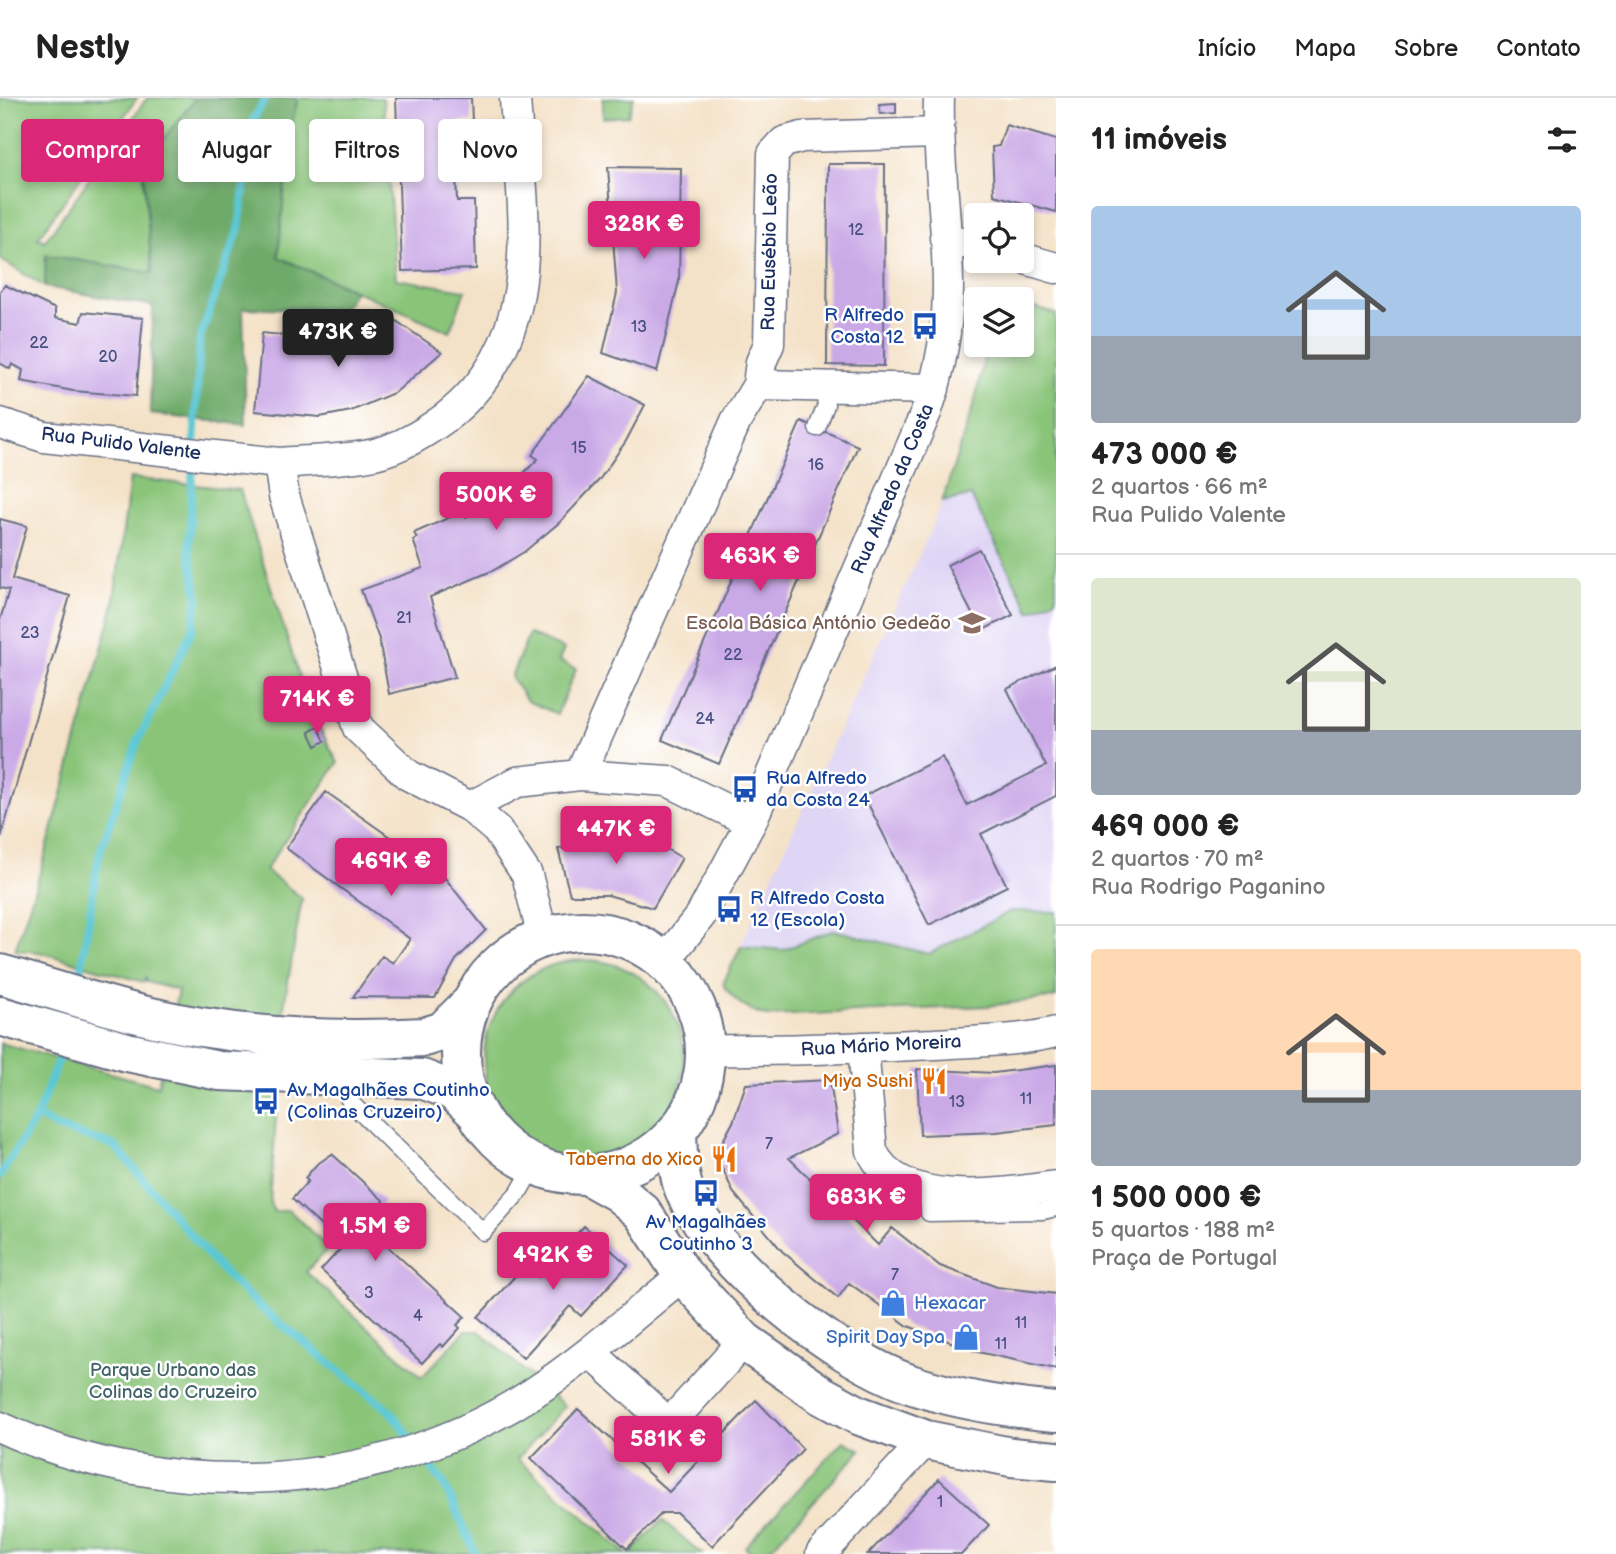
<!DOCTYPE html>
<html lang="pt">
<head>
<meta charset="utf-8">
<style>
	:root { --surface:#fff; --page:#f2f2f2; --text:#222; --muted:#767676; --line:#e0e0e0; --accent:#db2777 }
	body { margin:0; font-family:"Balsamiq Sans",sans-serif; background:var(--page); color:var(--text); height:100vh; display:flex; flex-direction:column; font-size:26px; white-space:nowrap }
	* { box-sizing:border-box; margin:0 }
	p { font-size:23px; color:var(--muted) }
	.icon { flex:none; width:38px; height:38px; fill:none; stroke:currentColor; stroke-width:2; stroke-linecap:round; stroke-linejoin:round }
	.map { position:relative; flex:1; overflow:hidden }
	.side { display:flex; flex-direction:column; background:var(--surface); width:560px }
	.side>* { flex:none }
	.guide { position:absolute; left:21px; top:21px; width:665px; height:63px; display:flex; gap:14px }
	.tools { position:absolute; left:964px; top:105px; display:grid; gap:14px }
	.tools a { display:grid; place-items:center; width:70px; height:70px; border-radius:7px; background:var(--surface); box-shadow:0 4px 10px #0003; font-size:35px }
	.price { position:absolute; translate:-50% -60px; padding:0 16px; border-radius:7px; background:var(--accent); color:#fff; font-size:23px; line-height:46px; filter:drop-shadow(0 2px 4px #0008) }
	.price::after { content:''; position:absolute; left:50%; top:42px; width:21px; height:16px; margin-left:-10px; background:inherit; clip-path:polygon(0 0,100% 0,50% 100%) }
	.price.active { background:#222; color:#fff }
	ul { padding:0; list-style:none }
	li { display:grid; align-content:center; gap:14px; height:371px; padding:0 35px }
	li+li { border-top:2px solid var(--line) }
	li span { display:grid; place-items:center; height:217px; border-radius:7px; color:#555 }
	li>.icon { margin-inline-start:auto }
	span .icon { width:126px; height:126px; fill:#fffc; stroke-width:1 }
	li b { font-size:30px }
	h2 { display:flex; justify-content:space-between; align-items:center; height:84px; padding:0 35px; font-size:30px }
	.pill { padding:0 24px; border-radius:7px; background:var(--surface); box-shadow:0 4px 10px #0003; font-size:24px; line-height:63px }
	.pill.active { background:var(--accent); color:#fff }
	header { display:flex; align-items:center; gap:42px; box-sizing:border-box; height:98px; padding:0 35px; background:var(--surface); border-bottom:2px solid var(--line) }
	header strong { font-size:33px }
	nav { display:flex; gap:38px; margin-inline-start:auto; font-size:24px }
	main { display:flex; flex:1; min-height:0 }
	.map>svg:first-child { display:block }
	.built { fill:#dfd5f5 }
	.green { fill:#89c479; stroke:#527a6c; stroke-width:2 }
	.forest { fill:#6eaa69; stroke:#446c64; stroke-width:2 }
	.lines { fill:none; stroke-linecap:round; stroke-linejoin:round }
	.stream { stroke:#5bc7d4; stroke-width:8 }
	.building { fill:#caa9e7 }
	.lane-casing { stroke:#676e83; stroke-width:19 }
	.street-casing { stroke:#676e83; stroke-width:33 }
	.secondary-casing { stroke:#676e83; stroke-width:42 }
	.lane { stroke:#fff; stroke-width:16 }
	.street { stroke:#fff; stroke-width:30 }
	.secondary { stroke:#fff; stroke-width:38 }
	.labels { text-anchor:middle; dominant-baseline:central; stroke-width:5; stroke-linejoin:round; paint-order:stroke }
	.number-label { font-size:16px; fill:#474e80 }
	.street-label { font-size:19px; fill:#1b2f5e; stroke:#fff }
	.transit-label { font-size:19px; fill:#164399; stroke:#fff; text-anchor:start }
	.education-label { font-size:19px; fill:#785e54; stroke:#fff; text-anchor:end }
	.food-label { font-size:19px; fill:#c56008; stroke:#fff; text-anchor:end }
	.shop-label { font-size:19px; fill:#366cbe; stroke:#fff; text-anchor:start }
	.park-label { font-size:19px; fill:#426367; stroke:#fff }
</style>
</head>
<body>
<header>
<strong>Nestly</strong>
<nav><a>Início</a><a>Mapa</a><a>Sobre</a><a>Contato</a></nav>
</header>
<main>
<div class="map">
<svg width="1056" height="1456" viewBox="0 0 1056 1456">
	<rect width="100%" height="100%" fill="#fff"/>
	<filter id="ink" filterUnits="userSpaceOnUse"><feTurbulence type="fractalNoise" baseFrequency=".0143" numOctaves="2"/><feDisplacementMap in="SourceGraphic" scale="14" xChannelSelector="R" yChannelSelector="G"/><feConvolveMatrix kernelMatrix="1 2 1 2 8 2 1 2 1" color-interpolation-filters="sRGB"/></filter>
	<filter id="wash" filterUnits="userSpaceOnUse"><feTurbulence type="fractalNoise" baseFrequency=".00686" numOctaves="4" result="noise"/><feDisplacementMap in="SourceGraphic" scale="28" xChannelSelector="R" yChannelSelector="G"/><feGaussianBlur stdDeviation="1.57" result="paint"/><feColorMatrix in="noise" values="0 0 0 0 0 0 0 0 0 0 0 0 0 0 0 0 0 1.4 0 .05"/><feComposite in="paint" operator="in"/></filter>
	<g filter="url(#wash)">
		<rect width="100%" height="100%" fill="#f4e2c8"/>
		<path class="built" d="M1022,206l34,10v683l-68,9 -226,9 -29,-16 -10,-15 215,-470 37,-114 12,-55h35z"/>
		<path class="green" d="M0,0h137l-99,140 7,3 102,-143h49l-53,67 9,108 -106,-18 -1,32 -45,-28z
			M298,0h85l13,181 69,11 -15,42 -172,-75 12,-127z
			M603,0h31l-6,18 -25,2z
			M1022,206l34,10v285l-26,13 -59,-116 -29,6 33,-102 12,-55h35z
			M130,380l110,12 70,220 28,53 -73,107 37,28 -18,108 -14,197 4,9 15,-2 39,38 -22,24 116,105 43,-46h14l86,75 -48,53 110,95h-627v-511l158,43 20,-96 -32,-8v-6l-2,6 -105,-30 -24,-2 27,-83 71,-259z
			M529,536l35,15 -5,12 17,8 -19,45 -30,-13 -16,-24z
			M1011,813l45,1v85l-68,9 -220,10c-18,-3 -36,-16 -45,-32l18,-38 42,4 51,-20 95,24z
			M484 962a100 100 0 1 1 200 0a100 100 0 1 1-200 0Z
			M843,1343l18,9 -95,104h-13l-8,-7z
			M662,1422l40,34h-72z"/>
		<path class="forest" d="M196,0h102l-8,32 -12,127 77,34 -11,18 -101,-1 3,117 -96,-11 3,-108 -108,-19 1,-32 106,18 -9,-108z"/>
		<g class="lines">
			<path class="stream" d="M194,349l6,-109 39,-110 14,-108 13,-22
				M78,891l21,-134 38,-112 56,-115 5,-30 -9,-50 4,-88
				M64,947l-27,71 21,12 57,18 103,121 43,41 129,103 23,31
				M0,1078l37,-60
				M421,1355l23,31 32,70"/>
		</g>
		<g id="blocks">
			<path class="building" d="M396,0h75l1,23 -18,1 3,79h17l2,68 -74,2z
				M896,5v10l-16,1 -1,-10z
				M1006,27l50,15v72l-62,-17 -2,-48 7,-1z
				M828,66h57l-1,202 -57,-1z
				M608,69l73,1 -2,113 -22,91 -54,-19 14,-60z
				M5,187l50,24v9l25,5 3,-11 60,6 -7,78 -63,-5 -52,-10 2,-11 -11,-6 -2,5 -10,-6v-72z
				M383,214l59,40 -46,40 -45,19 -31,6 -65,-6 7,-78 61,6 35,-6z
				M971,220l5,1v15l-7,-1z
				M589,278l56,29 -19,36 -27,39 -39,42 -36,30 -30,18 -64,27 25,80 -66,17 -10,-55 -18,-49 62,-22 -10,-28 4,-2 -3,-5 50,-22 2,6 6,-5 -3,-3 44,-33 4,4 21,-21 -6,-4z
				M801,323l57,25 -139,318 -57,-24z
				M0,421l27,7 -15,53 58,17 -69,242 -1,-218 9,-30 -9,-2z
				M979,451l34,66 -32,16 -34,-66z
				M1056,567v131l-75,38 26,52 -78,39 -65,-129 78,-39 25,48 79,-39 -39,-77z
				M318,629l7,14 -9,5 -7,-14z
				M326,694l115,81 45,57 -30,30 -21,38 -82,-1 29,-41 11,7 17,-24 -124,-91z
				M572,726l46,6v10l21,2 3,-7 40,23 -29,50 -45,-13h-38l-12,-46 10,-2z
				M1056,967v60l-60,7 -76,3 -3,-66 77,4z
				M830,982l8,54 -49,24 89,87 14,-17 48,38 57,21 59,7v75l-78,-17 -70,-26 -59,-43 -11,15 -56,-47 -49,-59 -17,-38 17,-32 13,-38z
				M332,1056l52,47 -21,23 102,93 -8,8 3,3 -17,19 -3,-3 -18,19 -101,-93 22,-24 -51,-47 16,-18 -3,-3 11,-13z
				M584,1128l44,39 -47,51 -11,-10 -47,52 -45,-41 47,-52 13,12z
				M756,1302l47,49 -91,97 -35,-33h-15l-35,36 -96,-91 47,-49 91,83z
				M939,1381l50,46 -27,29h-94z"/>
		</g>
	</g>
	<g filter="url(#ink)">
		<use href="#blocks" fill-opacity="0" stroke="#676e83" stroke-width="2"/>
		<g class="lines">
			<defs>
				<path id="lane" d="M817,330l9,-23 -3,-19
					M339,980l11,24 133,130 36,-40 16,-28
					M927,1092l2,23 114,-2 13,-3"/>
				<path id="street" d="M945,140l31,8
					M1022,160l34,10
					M758,287l176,4
					M0,325l44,14 235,26 5,33 74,232 50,47 62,32 27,23 30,45 16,62
					M279,365c28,-2 57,-3 85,-7 29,-4 58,-21 81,-38 105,-82 77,-204 70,-320
					M580,677l156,-354 22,-36 3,-23 8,-18 4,-190 11,-12 18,-5 136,-4
					M470,709l47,-25 63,-7 88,6 83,41
					M664,864l37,-47 50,-93 176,-412c13,-39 21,-82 21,-123 0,-63 -11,-126 -9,-189
					M863,949l9,104c27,60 130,43 184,35
					M704,952c77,1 153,-2 230,-6 40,-3 82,-2 122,-12
					M590,1254l79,72 75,-83
					M0,1329c167,77 377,68 533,-34 53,-35 101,-78 150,-118
					M821,1456l105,-114"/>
				<path id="secondary" d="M461 955a122 122 0 1 1 244 0a122 122 0 1 1-244 0Z
					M0,876c66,19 132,42 201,53 73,12 150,14 223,10l19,-6 27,-27
					M0,918l127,36 92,19 203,8 31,12 22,20
					M677,1033c1,19 0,40 7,58 31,75 150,168 226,195 44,15 100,24 146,28
					M587,1077l32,18 23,19 41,63 61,66 77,54 37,20 68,25 85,17 45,4"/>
			</defs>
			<use href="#lane" class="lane-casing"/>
			<use href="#street" class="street-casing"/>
			<use href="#secondary" class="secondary-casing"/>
			<use href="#lane" class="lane"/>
			<use href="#street" class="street"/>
			<use href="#secondary" class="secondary"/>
		</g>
	</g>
	<defs>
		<symbol id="bus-bare" viewBox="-9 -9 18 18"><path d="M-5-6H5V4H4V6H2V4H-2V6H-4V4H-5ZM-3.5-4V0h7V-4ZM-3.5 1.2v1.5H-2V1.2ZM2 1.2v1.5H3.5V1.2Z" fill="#1a4fb4" stroke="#fff" stroke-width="2.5" paint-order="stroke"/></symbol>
		<symbol id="school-bare" viewBox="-9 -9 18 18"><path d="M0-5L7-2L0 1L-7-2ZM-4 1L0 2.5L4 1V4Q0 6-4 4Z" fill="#8d6e63" stroke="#fff" stroke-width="2.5" paint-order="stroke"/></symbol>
		<symbol id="restaurant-bare" viewBox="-9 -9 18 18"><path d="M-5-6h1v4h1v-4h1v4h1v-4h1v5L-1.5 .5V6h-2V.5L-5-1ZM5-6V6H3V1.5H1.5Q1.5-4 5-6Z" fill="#e8710a" stroke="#fff" stroke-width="2.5" paint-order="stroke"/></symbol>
		<symbol id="shop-bare" viewBox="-9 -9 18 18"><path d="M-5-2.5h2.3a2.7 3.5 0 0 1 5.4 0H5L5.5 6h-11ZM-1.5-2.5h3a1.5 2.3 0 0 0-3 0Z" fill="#3f7fe0" stroke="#fff" stroke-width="2.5" paint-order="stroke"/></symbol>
	</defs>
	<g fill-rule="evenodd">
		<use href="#bus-bare" x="906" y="209" width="38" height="38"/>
		<use href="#school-bare" x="953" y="506" width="38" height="38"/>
		<use href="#bus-bare" x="726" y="672" width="38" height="38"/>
		<use href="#bus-bare" x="710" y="792" width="38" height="38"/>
		<use href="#restaurant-bare" x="915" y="964" width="38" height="38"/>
		<use href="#bus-bare" x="247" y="984" width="38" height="38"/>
		<use href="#restaurant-bare" x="705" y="1042" width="38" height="38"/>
		<use href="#bus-bare" x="687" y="1076" width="38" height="38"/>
		<use href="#shop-bare" x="874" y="1186" width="38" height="38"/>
		<use href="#shop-bare" x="947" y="1220" width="38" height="38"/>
	</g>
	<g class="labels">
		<g class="number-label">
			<text x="856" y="132">12</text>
			<text x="639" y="229">13</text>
			<text x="39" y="245">22</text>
			<text x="108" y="259">20</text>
			<text x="579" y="350">15</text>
			<text x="816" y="367">16</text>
			<text x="404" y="520">21</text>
			<text x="30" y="535">23</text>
			<text x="733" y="557">22</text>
			<text x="705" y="621">24</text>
			<text x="1026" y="1001">11</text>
			<text x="957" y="1004">13</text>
			<text x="769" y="1046">7</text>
			<text x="895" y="1177">7</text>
			<text x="369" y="1195">3</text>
			<text x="418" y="1218">4</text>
			<text x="1021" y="1225">11</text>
			<text x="1001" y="1246">11</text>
			<text x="940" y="1404">1</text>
		</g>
		<g class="street-label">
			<text transform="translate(770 154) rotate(-89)">Rua Eusébio Leão</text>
			<text transform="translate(121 346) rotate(7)">Rua Pulido Valente</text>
			<text transform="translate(893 391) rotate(-67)">Rua Alfredo da Costa</text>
			<text transform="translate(881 948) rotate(-3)">Rua Mário Moreira</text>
		</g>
		<g class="transit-label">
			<text x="904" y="217" text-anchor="end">R Alfredo<tspan x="904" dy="22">Costa 12</tspan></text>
			<text x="766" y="680">Rua Alfredo<tspan x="766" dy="22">da Costa 24</tspan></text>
			<text x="750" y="800">R Alfredo Costa<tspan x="750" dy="22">12 (Escola)</tspan></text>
			<text x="287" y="992">Av Magalhães Coutinho<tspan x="287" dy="22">(Colinas Cruzeiro)</tspan></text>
			<text x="706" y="1124" text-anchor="middle">Av Magalhães<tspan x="706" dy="22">Coutinho 3</tspan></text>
		</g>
		<g class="education-label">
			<text x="951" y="525">Escola Básica António Gedeão</text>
		</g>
		<g class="food-label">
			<text x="913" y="983">Miya Sushi</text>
			<text x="703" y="1061">Taberna do Xico</text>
		</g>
		<g class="shop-label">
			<text x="914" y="1205">Hexacar</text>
			<text x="945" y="1239" text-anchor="end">Spirit Day Spa</text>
		</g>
		<g class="park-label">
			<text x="173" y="1272">Parque Urbano das<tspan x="173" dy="22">Colinas do Cruzeiro</tspan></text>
		</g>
	</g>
</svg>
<div class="tools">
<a><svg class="icon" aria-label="locate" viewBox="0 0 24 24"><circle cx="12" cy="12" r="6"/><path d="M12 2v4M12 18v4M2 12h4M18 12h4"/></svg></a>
<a><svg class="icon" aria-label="layers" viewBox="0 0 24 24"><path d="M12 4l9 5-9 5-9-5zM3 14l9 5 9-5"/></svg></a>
</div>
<b class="price" style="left:644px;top:163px">328K €</b>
<b class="price active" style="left:338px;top:271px">473K €</b>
<b class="price" style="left:496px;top:434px">500K €</b>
<b class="price" style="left:760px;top:495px">463K €</b>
<b class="price" style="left:317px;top:638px">714K €</b>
<b class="price" style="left:616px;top:768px">447K €</b>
<b class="price" style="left:391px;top:800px">469K €</b>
<b class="price" style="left:866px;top:1136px">683K €</b>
<b class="price" style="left:375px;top:1165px">1.5M €</b>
<b class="price" style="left:553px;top:1194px">492K €</b>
<b class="price" style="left:668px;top:1378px">581K €</b>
<div class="guide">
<a class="pill active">Comprar</a>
<a class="pill">Alugar</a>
<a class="pill">Filtros</a>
<a class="pill">Novo</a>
</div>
</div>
<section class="side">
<h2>11 imóveis<svg class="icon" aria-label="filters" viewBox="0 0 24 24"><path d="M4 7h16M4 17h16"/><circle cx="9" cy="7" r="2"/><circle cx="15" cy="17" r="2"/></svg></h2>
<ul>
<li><span style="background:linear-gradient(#a9c7e8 60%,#9aa5b1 0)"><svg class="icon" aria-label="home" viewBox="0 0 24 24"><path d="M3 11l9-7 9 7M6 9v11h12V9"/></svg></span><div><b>473 000 €</b><p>2 quartos · 66 m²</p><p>Rua Pulido Valente</p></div></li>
<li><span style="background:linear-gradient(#dfe7d0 70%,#9aa5b1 0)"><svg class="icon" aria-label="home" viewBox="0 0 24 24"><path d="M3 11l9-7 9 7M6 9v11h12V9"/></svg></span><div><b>469 000 €</b><p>2 quartos · 70 m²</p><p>Rua Rodrigo Paganino</p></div></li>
<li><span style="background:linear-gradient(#ffd9b3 65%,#9aa5b1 0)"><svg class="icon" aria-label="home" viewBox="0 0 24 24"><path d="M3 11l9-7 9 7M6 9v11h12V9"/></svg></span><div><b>1 500 000 €</b><p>5 quartos · 188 m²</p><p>Praça de Portugal</p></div></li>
</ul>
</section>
</main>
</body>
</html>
